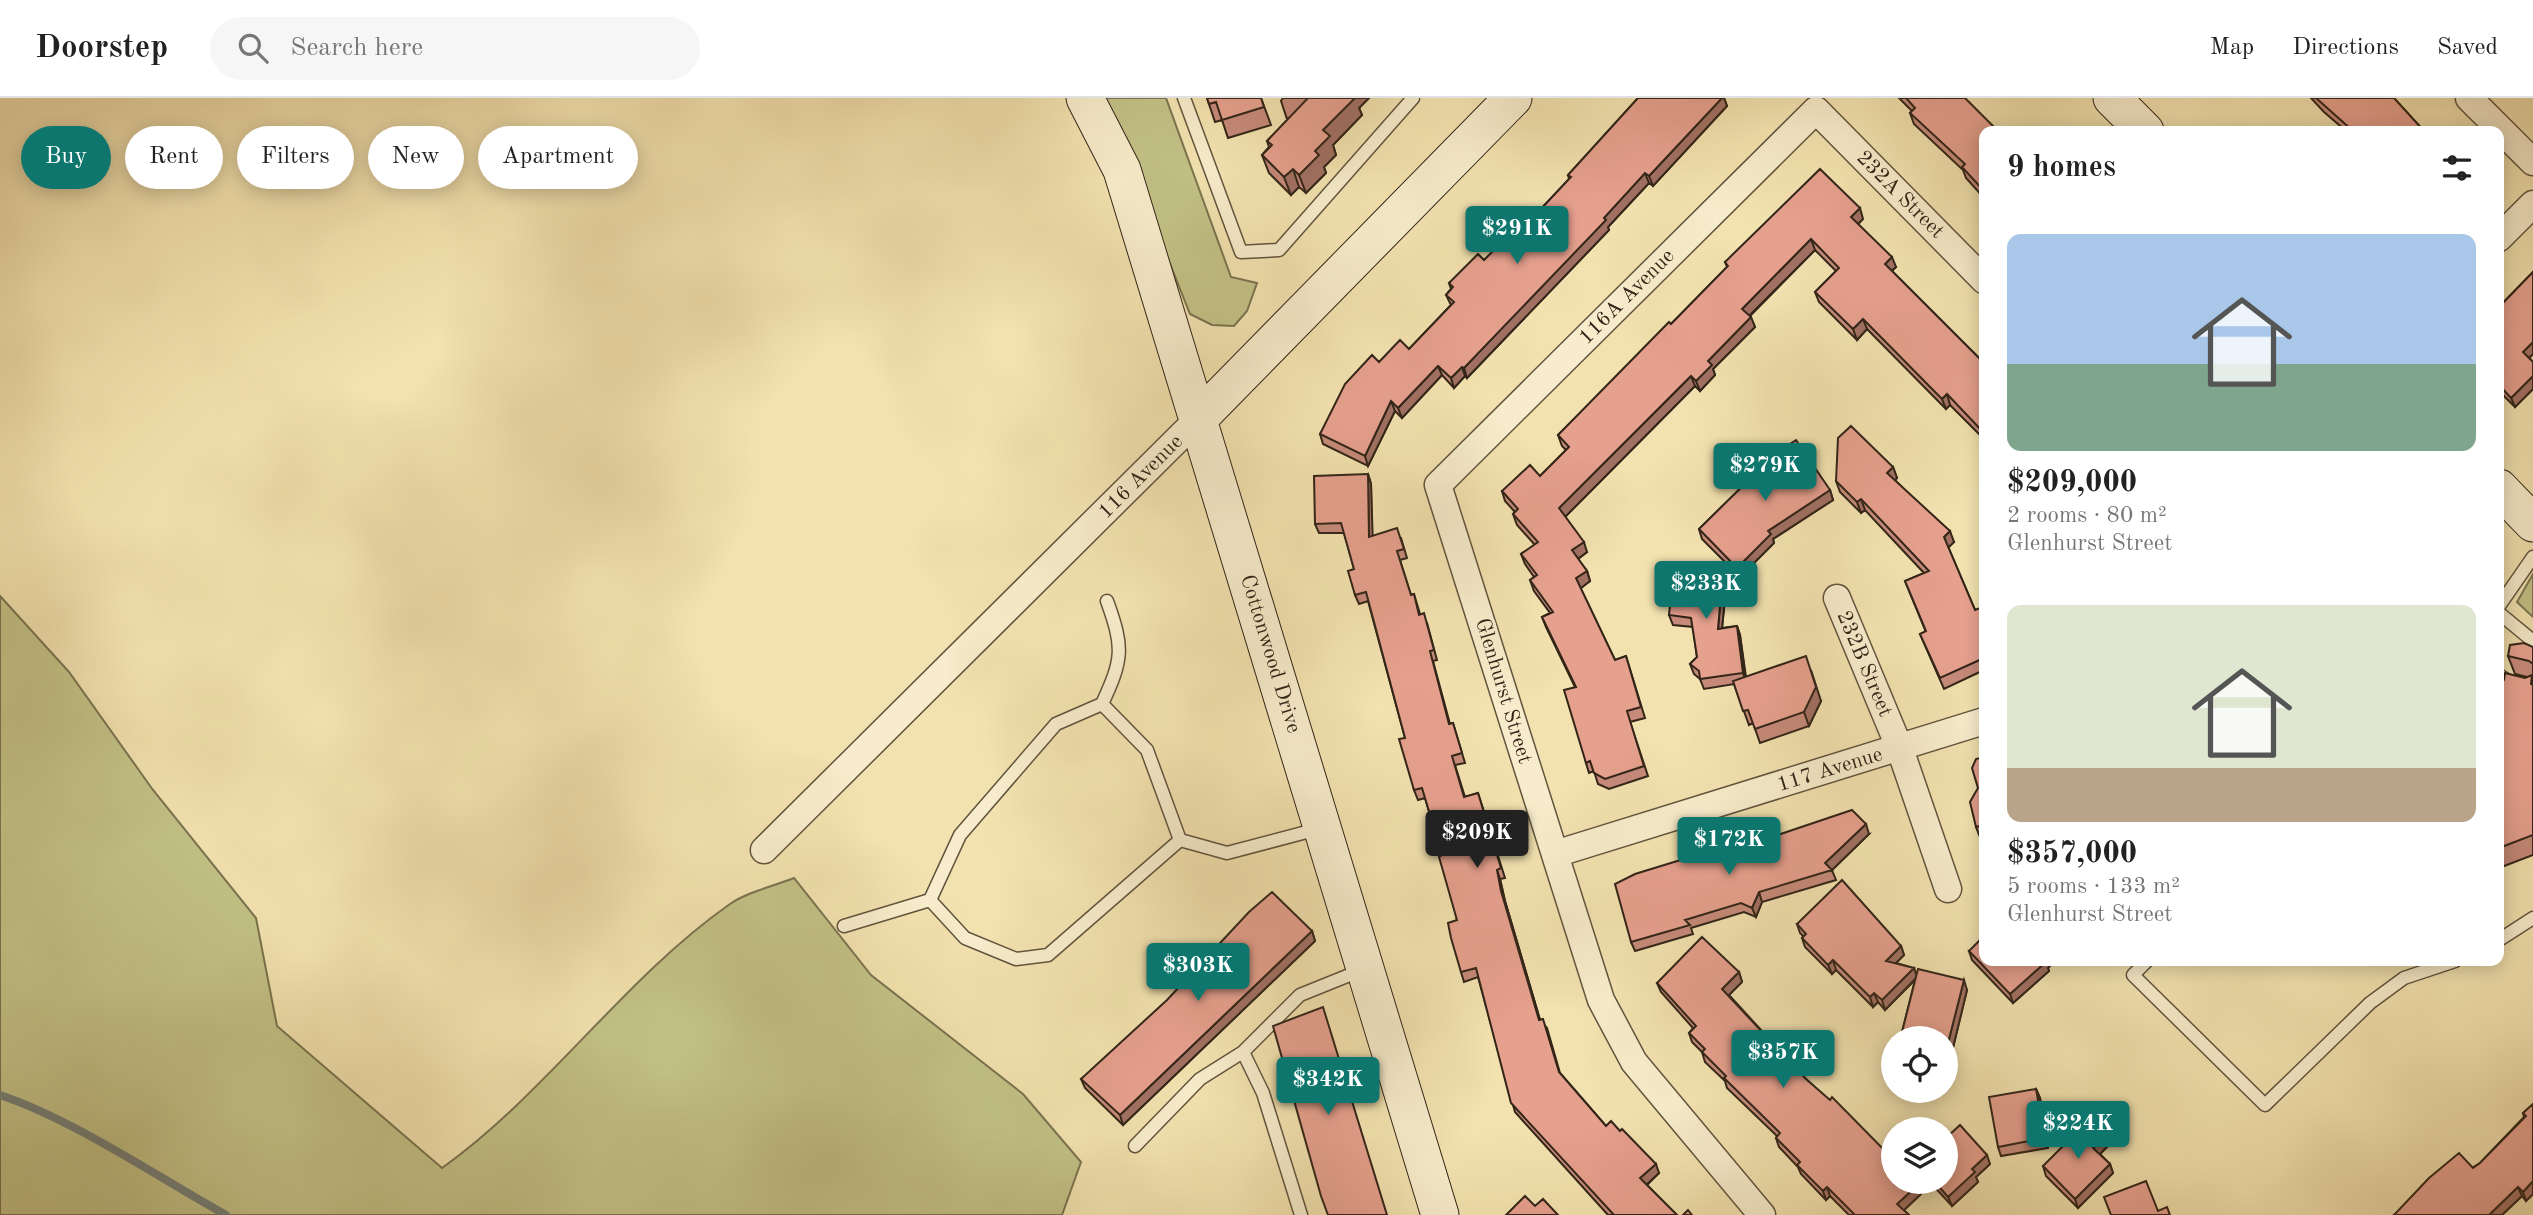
<!DOCTYPE html>
<html lang="en">
<head>
<meta charset="utf-8">
<style>
	:root { --surface:#fff; --page:#f6f6f6; --text:#222; --muted:#767676; --line:#e0e0e0; --accent:#0f766e }
	body { margin:0; font-family:"Old Standard TT",serif; background:var(--page); color:var(--text); height:100vh; display:flex; flex-direction:column; font-size:26px; white-space:nowrap }
	* { box-sizing:border-box; margin:0 }
	p { font-size:23px; color:var(--muted) }
	.icon { flex:none; width:38px; height:38px; fill:none; stroke:currentColor; stroke-width:2; stroke-linecap:round; stroke-linejoin:round }
	.map { position:relative; flex:1; overflow:hidden }
	.sheet { position:absolute; left:1979px; top:28px; width:525px; height:840px; display:flex; flex-direction:column; background:var(--surface); border-radius:14px; box-shadow:0 4px 18px #0003 }
	.sheet>* { flex:none }
	.guide { position:absolute; left:21px; top:28px; width:665px; height:63px; display:flex; gap:14px }
	.controls { position:absolute; left:1881px; top:928px; display:grid; gap:14px }
	.controls a { display:grid; place-items:center; width:77px; height:77px; border-radius:50%; background:var(--surface); box-shadow:0 4px 18px #0003; font-size:35px }
	.price { position:absolute; translate:-50% -60px; padding:0 16px; border-radius:7px; background:var(--accent); color:#fff; font-size:23px; line-height:46px; filter:drop-shadow(0 2px 4px #0008) }
	.price::after { content:''; position:absolute; left:50%; top:42px; width:21px; height:16px; margin-left:-10px; background:inherit; clip-path:polygon(0 0,100% 0,50% 100%) }
	.price.on { background:#222; color:#fff }
	ul { padding:0; list-style:none }
	li { display:grid; align-content:center; gap:14px; height:371px; padding:0 28px }
	li span { display:grid; place-items:center; height:217px; border-radius:14px; color:#555 }
	li>.icon { margin-inline-start:auto }
	span .icon { width:126px; height:126px; fill:#fffc; stroke-width:1 }
	li b { font-size:30px }
	h2 { display:flex; justify-content:space-between; align-items:center; height:84px; padding:0 28px; font-size:30px }
	.pill { padding:0 24px; border-radius:32px; background:var(--surface); box-shadow:0 4px 18px #0003; font-size:24px; line-height:63px }
	.pill.on { background:var(--accent); color:#fff }
	header { display:flex; align-items:center; gap:42px; box-sizing:border-box; height:98px; padding:0 35px; background:var(--surface); border-bottom:2px solid var(--line) }
	header strong { font-size:33px }
	nav { display:flex; gap:38px; margin-inline-start:auto; font-size:24px }
	.search { width:490px; height:63px; background:var(--page); display:flex; align-items:center; gap:18px; box-sizing:border-box; padding:0 24px; border-radius:38px; color:var(--muted); font-size:26px }
	.map>svg:first-child { display:block }
	.green { fill:#c2c186; stroke:#7a734f; stroke-width:2 }
	.lines { fill:none; stroke-linecap:round; stroke-linejoin:round }
	.stream { stroke:#747f77; stroke-width:8 }
	.lane-casing { stroke:#62543e; stroke-width:15 }
	.street-casing { stroke:#62543e; stroke-width:29 }
	.secondary-casing { stroke:#322518; stroke-width:39 }
	.lane { stroke:#f7eccb; stroke-width:12 }
	.street { stroke:#f7eccb; stroke-width:26 }
	.secondary { stroke:#f7eccb; stroke-width:37 }
	.wall { fill:#c68a7a; stroke:#322518; stroke-width:2 }
	.shaded-wall { fill:#a17063; stroke:#322518; stroke-width:2 }
	.building { fill:#e6a08e; stroke:#322518; stroke-width:2 }
	.labels { text-anchor:middle; dominant-baseline:central; stroke-width:6; stroke-linejoin:round; paint-order:stroke }
	.street-label { font-size:21px; fill:#322518; stroke:#f7eccb }
</style>
</head>
<body>
<header>
<strong>Doorstep</strong>
<div class="search"><svg class="icon" aria-label="search" viewBox="0 0 24 24"><circle cx="10" cy="10" r="6"/><path d="M15 15l6 6"/></svg>Search here</div>
<nav><a>Map</a><a>Directions</a><a>Saved</a></nav>
</header>
<div class="map">
<svg width="2533" height="1117" viewBox="0 0 2533 1117">
	<rect width="100%" height="100%" fill="#f2e2af"/>
	<filter id="stains"><feTurbulence type="fractalNoise" baseFrequency=".00286" numOctaves="4"/><feColorMatrix values="0 0 0 0 .2 0 0 0 0 .09 0 0 0 0 .02 0 0 0 .5 -.17"/></filter>
	<radialGradient id="worn" r=".72"><stop offset=".6" stop-color="#630" stop-opacity="0"/><stop offset="1" stop-color="#630" stop-opacity=".3"/></radialGradient>
	<path class="green" d="M1104,0h62l65,179 26,6 -10,28 -13,15 -22,-1 -22,-11z
		M2533,476v43l-16,-15z
		M0,498l69,76 84,118 103,128 21,108 165,142c106,-76 181,-189 288,-264 17,-12 44,-18 64,-26l77,97 152,119 58,68 -19,53h-1062z"/>
	<g class="lines">
		<path class="stream" d="M0,997c72,24 158,82 226,120"/>
		<defs>
			<path id="lane" d="M1184,0l57,154 38,-2 134,-152
				M2499,508l34,-49
				M2499,515l34,28
				M2499,577l11,7 23,5
				M1102,606l45,46 33,90
				M1180,742l47,13 91,-24
				M930,802l35,38 51,21 32,-4 132,-115
				M844,828l86,-26 30,-65 96,-111 46,-20c21,-45 22,-56 5,-103
				M2499,842l34,-22
				M2147,863l-14,14 132,130 105,-102 34,-25 51,-17
				M1243,954l20,41 38,122
				M1135,1048l65,-67 43,-27 57,-57 62,-25"/>
			<path id="street" d="M2469,0l64,64
				M2499,140l34,-34
				M1837,500l63,151 48,140
				M764,752l435,-432
				M1555,756l429,-133
				M1762,1117l-128,-153 -33,-62 -163,-515 378,-375 168,170"/>
			<path id="secondary" d="M1085,0l37,72 318,1045
				M2112,0l33,33
				M1199,320l314,-320
				M2499,390l34,35"/>
		</defs>
		<use href="#lane" class="lane-casing"/>
		<use href="#street" class="street-casing"/>
		<use href="#secondary" class="secondary-casing"/>
		<use href="#lane" class="lane"/>
		<use href="#street" class="street"/>
		<use href="#secondary" class="secondary"/>
	</g>
	<path class="wall" d="M1207,0h54l10,27 -43,13 -6,-18 -7,2z
		M1283,0h86l-10,10 3,7 -29,30 3,10 -12,12 2,6 -20,20 -7,-6 -8,8 -22,-22 -7,-18 7,-8 -2,-6 22,-23 -2,1 -6,-18z
		M1638,0h86l3,8 -74,80 -4,-3 -41,44 1,3 -142,148 -2,-2 -11,12 -12,-13 -40,43 -7,-7 -27,55 -45,-22 -3,-10 59,-72 30,-13 42,-44 -5,-10 5,-6 -2,-6 59,-39 61,-65 -1,-4z
		M1899,0h66l19,33v67l-18,-20 -3,-8 -49,-46 -4,-11 2,-2z
		M2311,0h83l30,33h-78l-22,-19z
		M1863,121l-5,5 38,43 -4,4 92,92v76l-34,-34 -4,4 -79,-80 -10,11 -38,-38 -4,-10 21,-21 -21,-21 -65,66 5,11 -42,42 2,6 -15,16 -5,-5 -130,131 22,35 -9,7 9,12 3,10 -10,7 35,72 11,-4 19,62 -15,4 18,54 -39,13 -11,-5 -4,-13 -5,2 -3,-10 -11,-76 -29,-60 -4,-10 8,-4 -16,-22 -4,-11 4,-3 -9,-13 -4,-10 14,-9 -18,-20 -4,-11 2,-2 -10,-11 -3,-10 38,-15 26,-26 -4,-4 -4,-11 113,-111 56,-57 -2,-5z
		M2533,174v82l-4,4 4,4v27l-18,18 -16,-16v-84z
		M1893,369l4,11 -2,2 59,62 -6,5 27,63 9,8v52l-40,19 -24,-55 6,-2 -21,-51 19,-8 -59,-63 -4,3 -21,-21 -4,-11z
		M1750,372l80,20 3,10 -60,39 1,4 -34,34 -38,-38 -3,-10 54,-53z
		M1368,376l3,10 1,52 29,2 6,20 -7,2 11,35 3,-1 6,20 7,9 10,37 -4,1 17,63 3,-1 12,40 -10,2 10,32 13,-4 27,85 -5,1 5,22 35,119 7,8 13,45 46,53 53,47 -12,12 30,30h-69l-93,-103 -37,-135 -14,5 -3,-10 -4,-52 -15,-65 -17,-57 -7,2 -4,-10 -9,-52 -37,-137 -9,3 -4,-9 -1,-26 -10,-36h-25l-4,-9z
		M1723,472l4,9 -5,49 15,-2 3,9 6,42 75,24 -12,25 -49,17 -7,-20 -4,2 -15,-41 -30,5 -4,-10 -6,-5 -4,-10 7,-7 -4,-30 -20,-2 -4,-10z
		M2533,549v208l-34,13v-187l28,-4 -12,-3 -7,-18z
		M1984,659v79l-4,1 -4,-10 2,-39z
		M1869,736l-37,36 4,10 -74,22 -6,15 -12,-5 -53,16 2,6 -58,17 -4,-9 86,-81z
		M1797,826l104,22 3,9 -8,8 18,5 2,6 51,16 -17,70 -4,-1v-21h-42l-2,-6 13,-52 -30,30 -7,-8 -5,5 -37,-37 -4,4 -27,-27 -3,-9 1,-2 -3,-3z
		M1312,833l3,10 -192,184 -38,-37 -4,-9z
		M1969,853l79,17 1,3 -36,32 -41,-43z
		M1739,874l3,10 -13,13 77,84 112,106 3,9 -17,16 5,5h-60l-19,-19 -4,4 -25,-26 -3,-7 -19,-20 -3,-9 1,-2 -50,-48 -2,-7 -20,-19 -3,-10 -10,-10 -3,-9 4,-5 -32,-36 -4,-9z
		M2036,991l4,9 8,50 -47,8 -3,-9z
		M2533,1006v90l-7,7 -4,-5 -20,19h-108l86,-52 44,-46 -1,-4z
		M2105,1038l4,9 -9,9 10,10 3,9 -35,35 -32,-32 -3,-10z
		M1990,1066l-14,13 2,5 -26,24 -23,-25h17z"/>
	<path class="shaded-wall" d="M1353,0h16l-10,10 3,7 -29,30 3,10 -12,12 2,6 -20,20 -7,-18 16,-24 8,-21z
		M1722,0h2l3,8 -74,80 -4,-10z
		M1293,71l6,18 -8,8 -7,-18z
		M1645,75l4,10 -41,44 1,3 -142,148 -3,-10z
		M1860,110l3,11 -8,8 -4,-10z
		M1811,141l4,11 -69,69 -4,-10z
		M1892,159l4,10 -8,7 -3,-10z
		M1751,219l4,10 -42,42 2,6 -15,16 -4,-10 12,-20z
		M1863,221l4,10 -10,11 -4,-11z
		M2533,244v12l-7,7 -3,-9z
		M1438,268l4,9 -40,43 -4,-10z
		M1462,269l3,9 -11,12 -3,-10z
		M1691,278l4,10 -132,133 -4,-11z
		M2533,278v13l-18,18 -4,-9z
		M1947,296l3,11 -4,4 -4,-10z
		M1391,303l4,10 -27,55 -3,-10z
		M1893,369l4,11 -6,6 -4,-11z
		M1368,376l3,10 2,62 -4,-9z
		M1830,392l3,10 -60,39 1,4 -34,34 -3,-9 31,-37z
		M1861,401l4,11 -4,3 -4,-11z
		M1950,433l4,11 -6,6 -4,-11z
		M1584,444l3,10 -12,9 -3,-11z
		M1723,472l4,9 -6,59 -3,-9z
		M1587,473l3,10 -10,8 -4,-11z
		M1737,528l3,9 6,47 -3,-9z
		M1811,572l10,31 -12,25 -5,-14z
		M1866,726l3,10 -38,37 -6,-8z
		M1497,772l3,9 5,22 38,129 -42,-139z
		M1759,794l3,10 -6,15 -4,-9z
		M1312,833l3,10 -192,184 -3,-10z
		M1901,848l3,9 -15,15 -3,-9z
		M1833,862l3,10 -4,4 -4,-9z
		M2044,863h11l-7,7 1,3 -36,32 -3,-9z
		M1914,870l3,9 -32,33 -3,-10z
		M1739,874l3,10 -16,16 -4,-9z
		M1964,882l3,10 -17,70 -4,-9z
		M1874,895l4,9 -5,5 -3,-10z
		M2036,991l4,9 8,50 -3,-10z
		M2105,1038l4,9 -12,12 -4,-9z
		M1987,1057l3,9 -14,13 2,5 -26,24 -4,-9 24,-28z
		M1656,1066l3,9 -15,14 -4,-9z
		M2110,1066l3,9 -35,35 -3,-9z
		M2533,1083v13l-7,7 -3,-9z
		M1918,1087l3,9 -20,19 -4,-9z
		M1827,1089l3,9 -4,4 -3,-9z
		M2518,1089l4,9 -20,19h-13z"/>
	<path class="building" d="M1207,0h54l3,9 -42,13 -6,-18 -7,2z
		M1308,0h47l-32,32 7,6 -15,15 4,4 -20,20 -6,-6 -9,8 -22,-22 10,-10 -5,-4z
		M1638,0h84l-73,78 -4,-3 -41,45 2,2 -142,148 -2,-1 -11,11 -13,-12 -40,42 -7,-7 -26,55 -45,-22 25,-50 27,-29 7,7 21,-22 9,9 45,-47 -8,-7 7,-8 -4,-4 29,-29 6,6 17,-17 7,1 63,-67 -3,-2z
		M1906,0h59l33,33h-14v60l-22,-24 3,-3 -55,-51 5,-5z
		M2316,0h78l30,33h-71z
		M1820,71l40,39 -9,9 41,40 -7,7 99,99v70l-37,-39 -5,5 -79,-80 -10,10 -38,-37 24,-24 -28,-29 -69,70 9,8 -43,44 4,4 -16,16 -5,-5 -132,132 25,34 -12,8 15,21 -11,7 39,82 11,-4 15,51 -14,4 17,55 -39,13 -11,-6 -4,-12 -4,2 -22,-73 12,-3 -34,-70 11,-5 -23,-32 7,-5 -16,-21 17,-12 -25,-28 5,-5 -16,-18 28,-26 10,11 29,-29 -11,-12 111,-113 2,2 57,-58 -3,-4z
		M2533,174v70l-10,10 10,10v14l-22,22 -12,-13v-78z
		M1851,328l42,41 -6,6 63,58 -6,6 31,73 5,-2 4,10v40l-44,20 -20,-44 6,-3 -21,-50 24,-10 -68,-72 -4,3 -21,-21 2,-43z
		M1796,342l34,50 -62,41 3,3 -34,34 -38,-39 55,-54 -4,-5z
		M1368,376l1,63 28,-9 7,21 -7,2 14,44 3,-1 5,21 5,-2 10,37 -4,1 19,73 4,-1 9,30 -10,3 12,41 14,-4 23,75 -4,2 4,21 38,129 4,-1 16,53 47,54 5,-5 9,10 2,-2 34,35 -16,14 37,37h-63l-103,-112 -35,-135 -15,4 -10,-34 -3,-15 9,-3 -18,-63 3,-2 -20,-67 -8,2 -15,-51 6,-1 -39,-146 -11,3 -7,-24 6,-2 -13,-46 -26,1 -1,-48z
		M1674,467l49,5 -5,59 19,-3 6,47 -43,6 -1,-8 -9,-7 7,-7 -6,-39 -22,-3z
		M2524,545l9,4v17l-4,-3 -21,-5 2,-11z
		M1806,558l10,31 -12,25 -49,17 -7,-19 -5,1 -10,-30z
		M2505,575l20,5 7,-3 -1,9 2,1v150l-34,13v-167l5,-1z
		M1984,659v68l-8,2 -6,-25 8,-14 -6,-20 4,-9z
		M1852,712l14,14 -41,39 7,7 -73,22 -7,16 -11,-5 -56,17 5,5 -59,17 -16,-58 20,-10 78,-24 3,11 37,-11 -2,-6z
		M1842,782l59,66 -15,15 28,7 -32,32 -8,-7 -4,4 -37,-37 -5,5 -26,-27 4,-4 -9,-10z
		M1272,794l40,39 -192,184 -39,-36 86,-79 82,-88z
		M1984,838v25h61l1,1 -36,32 -41,-43z
		M1702,839l37,35 -17,17 84,90 24,21 2,-3 62,63v21h20l4,4 -21,19 12,11h-54l-28,-28 -4,4 -26,-26 3,-3 -24,-24 4,-5 -56,-55 2,-2 -24,-24 3,-3 -16,-16 7,-7 -39,-43z
		M1918,871l46,11 -18,71v-13h-27v-2l-17,-4z
		M1323,909l64,208h-59l-7,-19 -48,-170z
		M2036,991l9,49 -47,9 -9,-50z
		M2533,1006v77l-10,11 -5,-5 -29,28h-95l35,-37 30,-25 14,15 7,-5 46,-47 -3,-3z
		M2089,1022l16,16 -12,12 17,16 -35,35 -32,-33z
		M1960,1027l27,30 -15,14 3,3 -27,25 -14,-16h12v-43z
		M2146,1083l12,30 9,-4 3,8h-59l-7,-18z
		M1525,1098l10,10 8,-7 15,16h-52z
		M1688,1112l4,5h-9z"/>
	<g class="labels">
		<g class="street-label">
			<text transform="translate(1900 97) rotate(45)">232A Street</text>
			<text transform="translate(1627 199) rotate(-45)">116A Avenue</text>
			<text transform="translate(1141 379) rotate(-45)">116 Avenue</text>
			<text transform="translate(1270 556) rotate(73)">Cottonwood Drive</text>
			<text transform="translate(1864 566) rotate(67)">232B Street</text>
			<text transform="translate(1503 593) rotate(73)">Glenhurst Street</text>
			<text transform="translate(1830 672) rotate(-17)">117 Avenue</text>
		</g>
	</g>
	<rect width="100%" height="100%" filter="url(#stains)"/>
	<rect width="100%" height="100%" fill="url(#worn)"/>
</svg>
<div class="controls">
<a><svg class="icon" aria-label="locate" viewBox="0 0 24 24"><circle cx="12" cy="12" r="6"/><path d="M12 2v4M12 18v4M2 12h4M18 12h4"/></svg></a>
<a><svg class="icon" aria-label="layers" viewBox="0 0 24 24"><path d="M12 4l9 5-9 5-9-5zM3 14l9 5 9-5"/></svg></a>
</div>
<b class="price" style="left:1517px;top:168px">$291K</b>
<b class="price" style="left:1765px;top:405px">$279K</b>
<b class="price" style="left:1706px;top:523px">$233K</b>
<b class="price on" style="left:1477px;top:772px">$209K</b>
<b class="price" style="left:1729px;top:779px">$172K</b>
<b class="price" style="left:1198px;top:905px">$303K</b>
<b class="price" style="left:1783px;top:992px">$357K</b>
<b class="price" style="left:1328px;top:1019px">$342K</b>
<b class="price" style="left:2078px;top:1063px">$224K</b>
<div class="guide">
<a class="pill on">Buy</a>
<a class="pill">Rent</a>
<a class="pill">Filters</a>
<a class="pill">New</a>
<a class="pill">Apartment</a>
</div>
<section class="sheet">
<h2>9 homes<svg class="icon" aria-label="filters" viewBox="0 0 24 24"><path d="M4 7h16M4 17h16"/><circle cx="9" cy="7" r="2"/><circle cx="15" cy="17" r="2"/></svg></h2>
<ul>
<li><span style="background:linear-gradient(#a9c7e8 60%,#7fa58c 0)"><svg class="icon" aria-label="home" viewBox="0 0 24 24"><path d="M3 11l9-7 9 7M6 9v11h12V9"/></svg></span><div><b>$209,000</b><p>2 rooms · 80 m²</p><p>Glenhurst Street</p></div></li>
<li><span style="background:linear-gradient(#dfe7d0 75%,#b9a48a 0)"><svg class="icon" aria-label="home" viewBox="0 0 24 24"><path d="M3 11l9-7 9 7M6 9v11h12V9"/></svg></span><div><b>$357,000</b><p>5 rooms · 133 m²</p><p>Glenhurst Street</p></div></li>
</ul>
</section>
</div>
</body>
</html>
